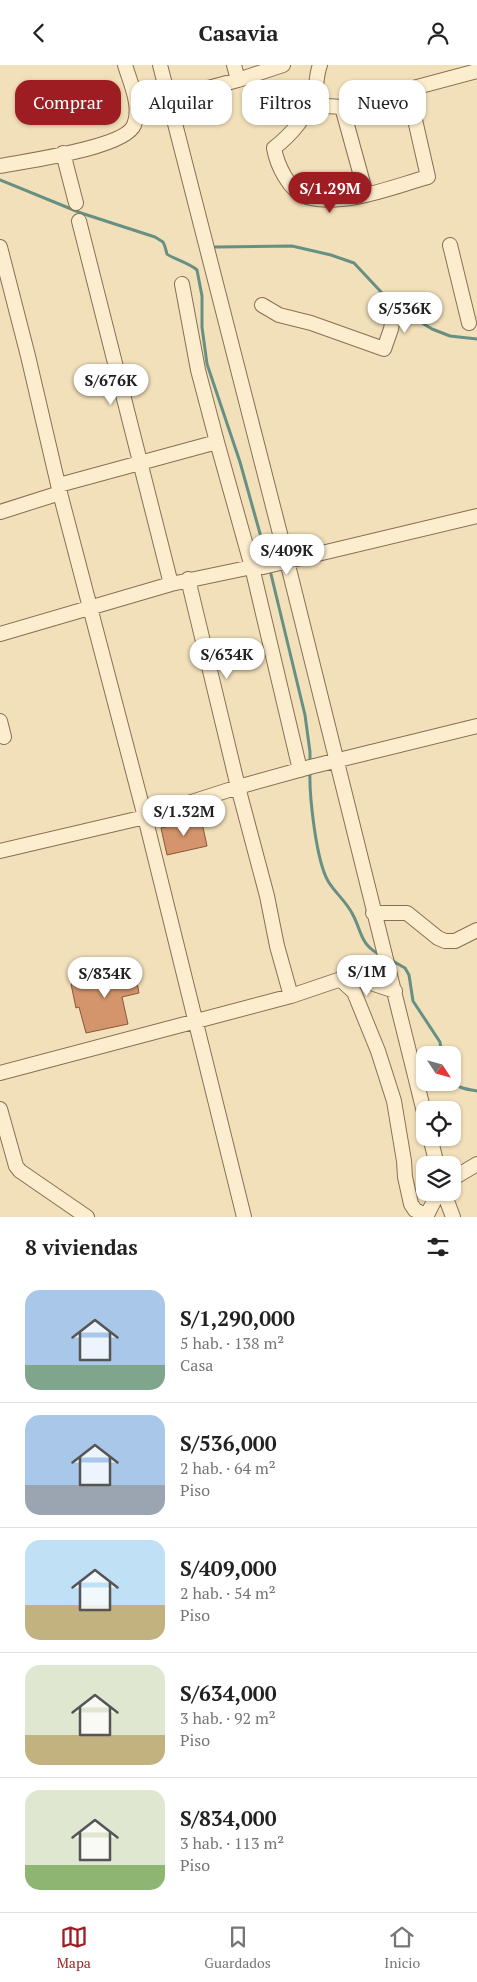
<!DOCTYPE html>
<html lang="es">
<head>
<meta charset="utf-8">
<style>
	:root { --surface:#fff; --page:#f6f6f6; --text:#222; --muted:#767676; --line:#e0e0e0; --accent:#9e1d22 }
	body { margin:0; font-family:"PT Serif",serif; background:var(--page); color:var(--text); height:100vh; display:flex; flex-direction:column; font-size:19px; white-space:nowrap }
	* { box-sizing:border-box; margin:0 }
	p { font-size:16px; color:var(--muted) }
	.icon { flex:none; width:28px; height:28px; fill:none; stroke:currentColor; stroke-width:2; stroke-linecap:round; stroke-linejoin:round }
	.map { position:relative; height:1152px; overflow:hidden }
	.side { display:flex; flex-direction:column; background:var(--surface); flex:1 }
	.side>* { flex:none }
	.banner { position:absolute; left:15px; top:15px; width:448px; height:45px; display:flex; gap:10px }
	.needle { width:32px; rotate:126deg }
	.tools { position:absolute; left:416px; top:981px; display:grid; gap:10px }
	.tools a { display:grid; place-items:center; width:45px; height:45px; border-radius:10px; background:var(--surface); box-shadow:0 1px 4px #0004; font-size:25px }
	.price { position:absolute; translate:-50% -42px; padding:0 11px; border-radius:18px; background:#fff; color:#222; font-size:16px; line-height:32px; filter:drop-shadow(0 1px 2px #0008) }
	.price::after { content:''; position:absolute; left:50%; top:30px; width:15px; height:11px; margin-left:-8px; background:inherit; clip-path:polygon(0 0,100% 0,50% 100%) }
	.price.active { background:var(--accent); color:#fff }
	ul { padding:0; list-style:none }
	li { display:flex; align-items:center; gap:15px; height:125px; padding:0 25px }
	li+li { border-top:1px solid var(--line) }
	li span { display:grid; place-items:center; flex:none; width:140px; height:100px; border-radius:15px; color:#555 }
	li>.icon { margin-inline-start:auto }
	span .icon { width:60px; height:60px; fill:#fffc; stroke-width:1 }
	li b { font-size:21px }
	h2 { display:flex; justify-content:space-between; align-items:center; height:60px; padding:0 25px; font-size:21px }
	.tag { padding:0 18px; border-radius:15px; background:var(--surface); box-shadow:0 1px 4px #0004; font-size:18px; line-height:45px }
	.tag.active { background:var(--accent); color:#fff }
	header { display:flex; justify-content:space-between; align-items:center; height:65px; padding:0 25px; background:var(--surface); font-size:22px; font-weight:700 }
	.tabs { display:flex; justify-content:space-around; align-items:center; height:70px; border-top:1px solid var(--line); background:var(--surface); font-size:14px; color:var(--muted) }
	.tabs a { display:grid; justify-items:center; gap:2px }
	.tabs .active { color:var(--accent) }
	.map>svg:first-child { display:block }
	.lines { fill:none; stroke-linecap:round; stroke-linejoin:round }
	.stream { stroke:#669084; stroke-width:3 }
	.building { fill:#d4956c; stroke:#8b5637 }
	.minor-casing { stroke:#8a6f53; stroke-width:16 }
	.minor { stroke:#fcedce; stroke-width:14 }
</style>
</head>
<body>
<header><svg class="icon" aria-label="back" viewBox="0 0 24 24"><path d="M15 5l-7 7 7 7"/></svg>Casavia<svg class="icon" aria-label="person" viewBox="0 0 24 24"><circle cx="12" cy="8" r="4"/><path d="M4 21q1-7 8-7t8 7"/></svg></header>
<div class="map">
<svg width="477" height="1152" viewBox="0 0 477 1152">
	<rect width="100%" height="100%" fill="#f2e0ba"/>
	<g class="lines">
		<path class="stream" d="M0,115l81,33 74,24 8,5c2,3 3,9 4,12 2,3 22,9 30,16l5,26v31l5,37 33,98 28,100
			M215,182l77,-1 39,9 23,8 29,31 36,27 13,8 18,7 27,3
			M270,505l35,145 5,37v12
			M310,705c-1,25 6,90 18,111 7,12 19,21 25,34 9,17 7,30 28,40
			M391,895l14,8 4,7 4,26 27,41 2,13
			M452,1015c5,9 16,9 25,11"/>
	</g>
	<path class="building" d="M201,753l6,28 -40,9 -6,-27z
		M134,902l5,26 -17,4 6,27 -42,9 -7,-26 -3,1 -5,-24z"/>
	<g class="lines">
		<defs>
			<path id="minor" d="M160,0l127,496 138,555
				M234,0l4,15
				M320,0c-4,10 -3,21 -6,31 -7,20 -23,39 -40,52 3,17 15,43 33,49 37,10 85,-10 121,-20l-20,-88
				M137,42l101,-27 45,-15
				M306,46l21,-5 15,1
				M63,88l13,50
				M0,101c25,-5 125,-18 134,-41 8,-18 -4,-43 -9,-60
				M366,129l-24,-87 135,-36
				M79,156l92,363
				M450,180l19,78
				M0,182l28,109 32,137 85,324 99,400
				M182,219l16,86 19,72 35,125 48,203
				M262,240l17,10 32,8 73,26 7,-20 3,-18
				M59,420l158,-43
				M0,447l60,-19
				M188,514l50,208 29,109 10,50 14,50
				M0,569l171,-50 81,-17h11l214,-51
				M0,656l4,16
				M0,786l145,-34 93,-30 72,-20 167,-41
				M373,848h34l31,25 7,3h10l22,-11
				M340,914l14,13 24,59 16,50 10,60 1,16 6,27 4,6 11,5
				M0,1008l291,-77 59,-20 45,15
				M0,1044l16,57 4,5 67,46
				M430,1072l7,28
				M452,1114l25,-15
				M444,1128l9,24
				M426,1152l12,-24"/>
		</defs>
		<use href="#minor" class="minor-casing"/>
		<use href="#minor" class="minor"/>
	</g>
</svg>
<div class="tools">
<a><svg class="needle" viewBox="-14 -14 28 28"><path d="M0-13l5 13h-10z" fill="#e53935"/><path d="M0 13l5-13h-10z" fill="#767676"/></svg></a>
<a><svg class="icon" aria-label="locate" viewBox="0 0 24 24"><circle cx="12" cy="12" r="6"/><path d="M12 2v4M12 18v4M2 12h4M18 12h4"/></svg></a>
<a><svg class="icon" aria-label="layers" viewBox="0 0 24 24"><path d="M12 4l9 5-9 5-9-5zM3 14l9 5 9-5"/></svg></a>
</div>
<b class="price active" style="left:330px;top:149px">S/1.29M</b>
<b class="price" style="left:405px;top:269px">S/536K</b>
<b class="price" style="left:111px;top:341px">S/676K</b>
<b class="price" style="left:287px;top:511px">S/409K</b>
<b class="price" style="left:227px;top:615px">S/634K</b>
<b class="price" style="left:184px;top:772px">S/1.32M</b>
<b class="price" style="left:367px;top:932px">S/1M</b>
<b class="price" style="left:105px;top:934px">S/834K</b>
<div class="banner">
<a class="tag active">Comprar</a>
<a class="tag">Alquilar</a>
<a class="tag">Filtros</a>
<a class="tag">Nuevo</a>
</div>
</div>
<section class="side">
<h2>8 viviendas<svg class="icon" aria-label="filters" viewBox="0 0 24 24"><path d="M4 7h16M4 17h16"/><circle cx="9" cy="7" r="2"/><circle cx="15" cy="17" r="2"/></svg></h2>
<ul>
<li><span style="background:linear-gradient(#a9c7e8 75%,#7fa58c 0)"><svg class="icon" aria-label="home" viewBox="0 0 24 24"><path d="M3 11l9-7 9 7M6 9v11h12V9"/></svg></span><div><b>S/1,290,000</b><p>5 hab. · 138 m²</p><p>Casa</p></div></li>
<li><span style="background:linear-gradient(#a9c7e8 70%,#9aa5b1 0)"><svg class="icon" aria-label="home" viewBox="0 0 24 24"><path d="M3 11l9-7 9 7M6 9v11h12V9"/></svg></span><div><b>S/536,000</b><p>2 hab. · 64 m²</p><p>Piso</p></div></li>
<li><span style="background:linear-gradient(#bfe0f5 65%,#c2b280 0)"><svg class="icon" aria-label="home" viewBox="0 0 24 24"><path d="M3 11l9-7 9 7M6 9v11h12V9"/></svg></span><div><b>S/409,000</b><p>2 hab. · 54 m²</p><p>Piso</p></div></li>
<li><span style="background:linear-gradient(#dfe7d0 70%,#c2b280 0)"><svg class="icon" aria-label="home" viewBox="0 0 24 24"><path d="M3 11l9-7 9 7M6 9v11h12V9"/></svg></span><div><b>S/634,000</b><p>3 hab. · 92 m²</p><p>Piso</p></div></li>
<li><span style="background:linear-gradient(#dfe7d0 75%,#8fb573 0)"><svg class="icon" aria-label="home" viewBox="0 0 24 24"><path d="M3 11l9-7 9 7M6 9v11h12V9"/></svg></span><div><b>S/834,000</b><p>3 hab. · 113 m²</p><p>Piso</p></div></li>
</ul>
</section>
<nav class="tabs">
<a class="active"><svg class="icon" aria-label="map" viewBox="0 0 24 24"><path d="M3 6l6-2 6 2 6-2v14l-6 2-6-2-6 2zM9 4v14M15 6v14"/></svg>Mapa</a>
<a><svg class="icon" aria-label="saved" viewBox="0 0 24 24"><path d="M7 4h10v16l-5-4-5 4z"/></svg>Guardados</a>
<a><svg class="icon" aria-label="home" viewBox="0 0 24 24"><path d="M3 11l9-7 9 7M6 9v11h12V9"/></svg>Inicio</a>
</nav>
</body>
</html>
